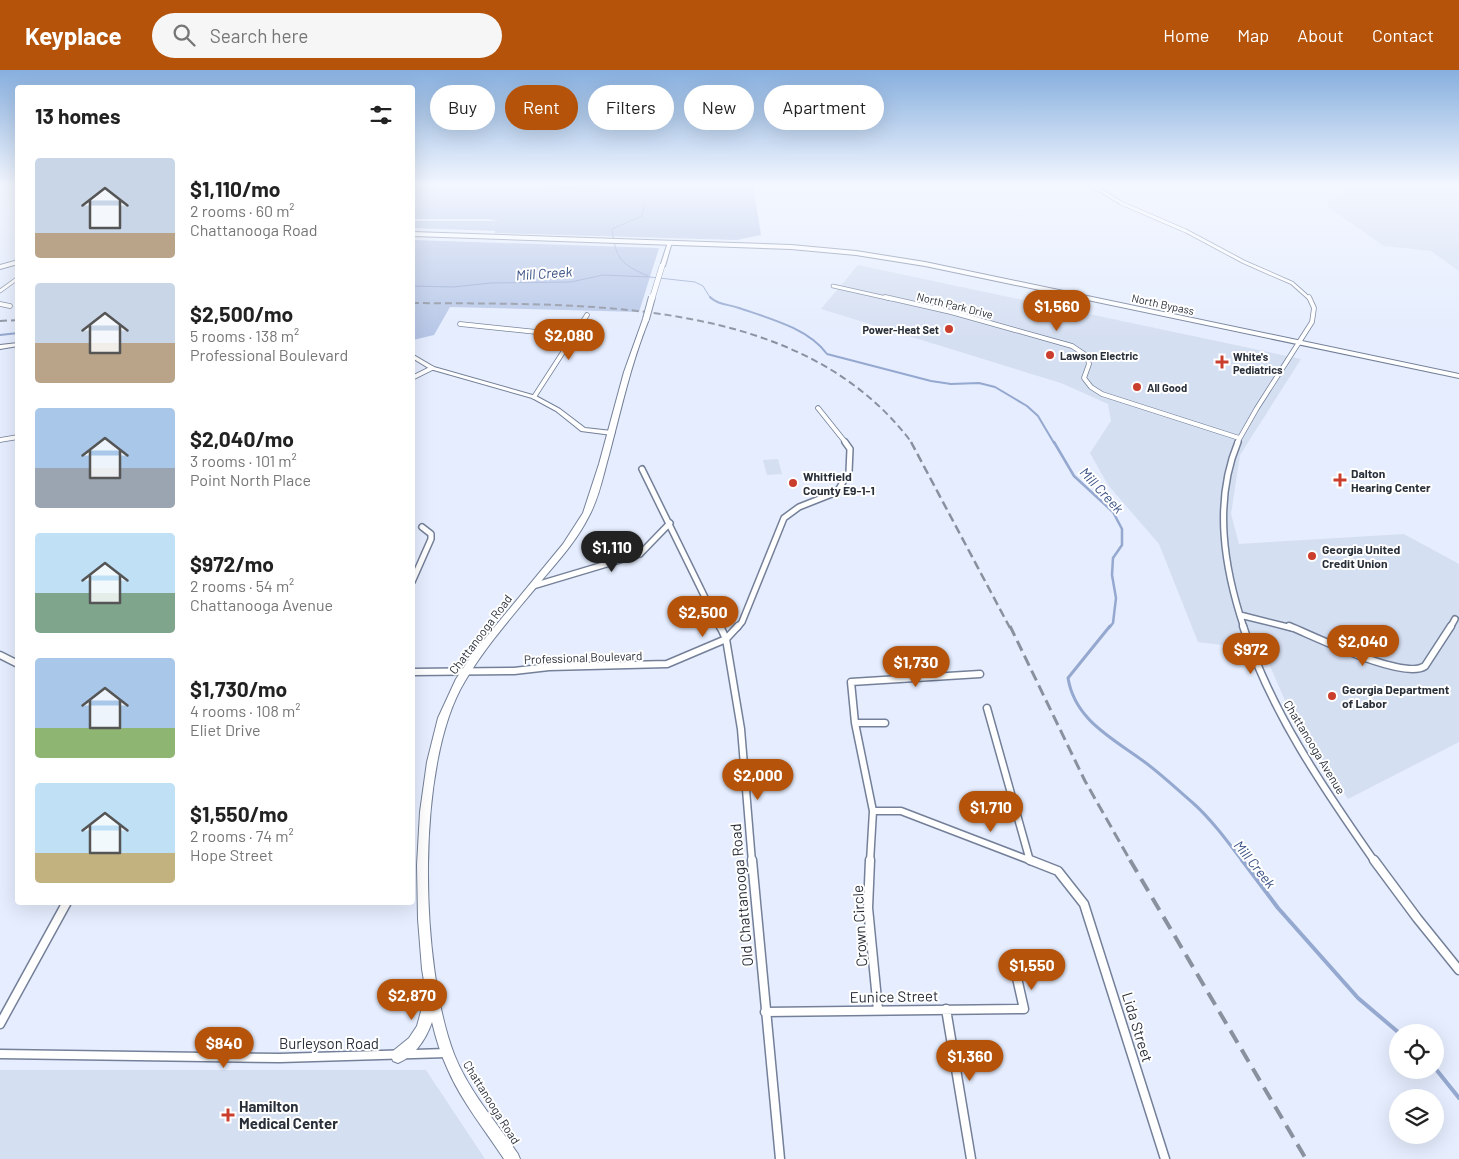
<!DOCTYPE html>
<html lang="en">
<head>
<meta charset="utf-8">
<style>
	:root { --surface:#fff; --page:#f6f6f6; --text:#222; --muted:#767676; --accent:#b45309 }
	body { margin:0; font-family:Barlow,sans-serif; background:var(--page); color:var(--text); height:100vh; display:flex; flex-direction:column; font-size:19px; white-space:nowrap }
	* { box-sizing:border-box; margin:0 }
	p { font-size:16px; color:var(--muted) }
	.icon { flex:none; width:28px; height:28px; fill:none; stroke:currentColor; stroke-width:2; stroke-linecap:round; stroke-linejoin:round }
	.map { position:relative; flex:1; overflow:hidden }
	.side { position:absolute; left:15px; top:15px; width:400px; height:820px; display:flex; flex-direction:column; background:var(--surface); border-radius:5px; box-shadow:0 5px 20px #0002 }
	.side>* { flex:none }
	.banner { position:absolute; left:430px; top:15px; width:475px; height:45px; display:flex; gap:10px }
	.buttons { position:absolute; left:1389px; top:954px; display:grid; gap:10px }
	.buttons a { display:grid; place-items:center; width:55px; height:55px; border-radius:50%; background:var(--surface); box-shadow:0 5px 20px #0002; font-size:25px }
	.price { position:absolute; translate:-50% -42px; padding:0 11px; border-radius:18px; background:var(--accent); color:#fff; font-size:16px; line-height:32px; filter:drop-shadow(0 1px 2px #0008) }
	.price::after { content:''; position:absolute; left:50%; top:30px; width:15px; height:11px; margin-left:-8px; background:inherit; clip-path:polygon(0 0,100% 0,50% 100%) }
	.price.selected { background:#222; color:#fff }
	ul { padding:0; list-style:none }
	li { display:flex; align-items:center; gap:15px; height:125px; padding:0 20px }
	li span { display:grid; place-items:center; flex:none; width:140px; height:100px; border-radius:5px; color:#555 }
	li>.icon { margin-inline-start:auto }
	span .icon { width:60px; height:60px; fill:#fffc; stroke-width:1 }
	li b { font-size:21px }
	h2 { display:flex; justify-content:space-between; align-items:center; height:60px; padding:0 20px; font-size:21px }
	.chip { padding:0 18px; border-radius:22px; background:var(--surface); box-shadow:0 5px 20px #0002; font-size:18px; line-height:45px }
	.chip.selected { background:var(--accent); color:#fff }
	header { display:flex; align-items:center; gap:30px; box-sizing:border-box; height:70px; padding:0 25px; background:var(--accent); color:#fff }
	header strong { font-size:24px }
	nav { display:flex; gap:28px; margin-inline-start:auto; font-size:18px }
	.search { width:350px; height:45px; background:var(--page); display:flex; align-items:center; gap:12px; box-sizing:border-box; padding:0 18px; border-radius:28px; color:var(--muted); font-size:19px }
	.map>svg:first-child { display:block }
	.built { fill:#d5dff2 }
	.green { fill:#b6c6e7 }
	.water { fill:#95a8cf }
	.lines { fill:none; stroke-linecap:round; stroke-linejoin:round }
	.stream-far4 { stroke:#95a8cf; stroke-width:1 }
	.stream-far3 { stroke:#95a8cf; stroke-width:2 }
	.stream-far2 { stroke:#95a8cf; stroke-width:2.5 }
	.stream-far1 { stroke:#95a8cf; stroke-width:3 }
	.stream { stroke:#95a8cf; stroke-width:4 }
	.minor-far4-casing { stroke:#748099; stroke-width:4.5 }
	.minor-far3-casing { stroke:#748099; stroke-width:5.5 }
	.minor-far2-casing { stroke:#748099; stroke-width:8 }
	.minor-far1-casing { stroke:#748099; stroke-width:9 }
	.minor-casing { stroke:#748099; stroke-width:11 }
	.tertiary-casing { stroke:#748099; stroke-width:2 }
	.secondary-casing { stroke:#748099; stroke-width:2 }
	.trunk-casing { stroke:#748099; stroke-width:2 }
	.minor-far4 { stroke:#fff; stroke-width:3 }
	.minor-far3 { stroke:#fff; stroke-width:4 }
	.minor-far2 { stroke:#fff; stroke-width:5 }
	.minor-far1 { stroke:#fff; stroke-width:6 }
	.minor { stroke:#fff; stroke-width:8 }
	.tertiary { fill:#fff; fill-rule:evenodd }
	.secondary { fill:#fff; fill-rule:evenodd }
	.trunk { fill:#fff; fill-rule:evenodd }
	.rail-far3 { stroke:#8a919e; stroke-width:2; stroke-dasharray:7 4; stroke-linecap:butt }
	.rail-far2 { stroke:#8a919e; stroke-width:2.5; stroke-dasharray:9 4.5; stroke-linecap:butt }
	.rail-far1 { stroke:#8a919e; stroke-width:3; stroke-dasharray:11 5.5; stroke-linecap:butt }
	.rail { stroke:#8a919e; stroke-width:4; stroke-dasharray:14 8; stroke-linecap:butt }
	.secondary-bridge-far1-casing { stroke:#748099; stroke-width:6; stroke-linecap:butt }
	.secondary-bridge-casing { stroke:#748099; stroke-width:8; stroke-linecap:butt }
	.secondary-bridge-far1 { stroke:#fff; stroke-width:5 }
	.secondary-bridge { stroke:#fff; stroke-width:6 }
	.poi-dot { fill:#ca3e2d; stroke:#fff; stroke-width:2 }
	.labels { text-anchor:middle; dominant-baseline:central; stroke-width:4; stroke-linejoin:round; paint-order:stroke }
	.far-street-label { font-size:11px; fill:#2a303a; stroke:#fff }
	.far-poi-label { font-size:11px; font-weight:bold; fill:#2a303a; stroke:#fff; text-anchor:start }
	.poi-label { font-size:12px; font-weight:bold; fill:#2a303a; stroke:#fff; text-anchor:start }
	.street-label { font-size:12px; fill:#2a303a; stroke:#fff }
	.water-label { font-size:14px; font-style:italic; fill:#395185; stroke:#fff }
	.near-street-label { font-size:15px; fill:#2a303a; stroke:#fff }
	.near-poi-label { font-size:15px; font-weight:bold; fill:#2a303a; stroke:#fff; text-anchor:start }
</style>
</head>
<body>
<header>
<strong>Keyplace</strong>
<div class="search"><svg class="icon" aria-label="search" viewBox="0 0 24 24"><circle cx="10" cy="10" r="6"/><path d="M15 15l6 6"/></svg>Search here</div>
<nav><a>Home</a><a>Map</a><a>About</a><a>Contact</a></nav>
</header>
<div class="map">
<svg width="1459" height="1089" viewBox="0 0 1459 1089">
	<rect width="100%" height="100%" fill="#e5edfe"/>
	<path class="built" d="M1336,114h123v87l-28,-20 -47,-5 -56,-39 -1,-7 21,-7z
		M858,195l443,94 -61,96 -9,59 8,30 165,-10 55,30v178l-111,57 -58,-87 -27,-62 -65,-8 -39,-98 -51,-59 -18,-32 21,-32 -3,-17 -47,-21 -240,-74z
		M778,389l4,15 -15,1 -4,-15z
		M0,1000h426l59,89h-485z"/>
	<path class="green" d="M412,114h341l8,51 -24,5 -242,-7v-2l-82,-3v-7h86l-11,-2h-75z
		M413,170l246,8 -20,64 -189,-5 -16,28 -21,5z"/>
	<path class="water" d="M523,114h97l-62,7 -3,-1 1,-2z"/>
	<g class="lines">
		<path class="stream-far4" d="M645,132l-3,14 -30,13c4,31 9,35 36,47
			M412,216l41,1 38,-4 80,-1 32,-7 47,2 45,5 8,4 8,13"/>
		<path class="stream-far3" d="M710,227c8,8 18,7 29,11 29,10 69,20 88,46l104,27 20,3 28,-1 16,4 32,19 11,10 16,27
			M0,265l18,-2"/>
		<path class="stream-far2" d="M1054,372l20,34 39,36 9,17v16l-9,13 -1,17 4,23 -3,25 -4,5"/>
		<path class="stream-far1" d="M1110,556l-42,52c7,43 46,61 78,85 16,12 32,27 47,40 18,16 35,39 50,59"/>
		<path class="stream" d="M1242,790l36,48 80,90 40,34
			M1435,998l24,30"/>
		<defs>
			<path id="minor-far4" d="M1090,114l31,19 65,28 58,31 48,21 18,16
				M833,216l58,13
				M0,221l18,-13"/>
			<path id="minor-far3" d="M885,227l66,15 121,34 15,10 2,8 -5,14 7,9 11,7 137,44
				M0,234l10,2
				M460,254l115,12
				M412,308l20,-10
				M534,327l53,-82
				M818,338l28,35
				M0,370l18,-3
				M1237,373l20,-35 55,-86 2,-14 -5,-11"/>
			<path id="minor-far2" d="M1238,372c-25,60 -14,126 6,186
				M642,399l78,159
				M412,512l19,-43v-5l-9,-7
				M533,516l107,-32 30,-31
				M1240,545l52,13
				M737,558l5,-6 42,-104 15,-11 38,-15 12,-20 1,-23 -5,-7
				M1450,558l5,-9"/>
			<path id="minor-far1" d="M720,556l6,13 15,90 11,133
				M1243,556c28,86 81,163 132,236
				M1289,556c25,10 115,55 136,40l26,-40
				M0,585l18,9
				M412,602l102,-1 35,-4 118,-3 59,-25 12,-13
				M987,638l43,153
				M855,653h30
				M873,741h28l133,51
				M870,792l3,-51 -18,-88 -4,-41 129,-8"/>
			<path id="minor" d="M752,790l28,299
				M870,790l-2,48 10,102
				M1030,790l28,11 26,33 81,255
				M1374,790l43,58 42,52
				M946,939l25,150
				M765,942l259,-3 -7,-31
				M0,954l67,-122
				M0,984l280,4 167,-5"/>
			<path id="tertiary" d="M18,273v3l-18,3v-4z
				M412,284l22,13 102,29 24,13 25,19 27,3 3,2 -3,2 -31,-4 -25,-20 -24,-13 -102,-29 -18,-11z"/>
			<path id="secondary" d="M670,171l2,1 -7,24 -5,1 8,-25z
				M646,247l3,2c-18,44 -28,91 -40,136 -6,21 -10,43 -20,61 -12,24 -29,43 -46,63 -27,33 -56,65 -78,102 -50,82 -45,284 -11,373 14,36 42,68 64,100l2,5h-16c-19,-29 -42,-57 -56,-89 -7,-15 -12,-31 -16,-48 -6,17 -17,34 -34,41l-5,-2 -2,-5 2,-5 16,-13 8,-12 9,-33 -4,-24 -4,-50 -1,-54 3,-53 7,-50 11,-44 18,-39 18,-27 89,-108 20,-31 16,-49 25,-92 19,-53z"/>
			<path id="trunk" d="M412,162l379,13 65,6 69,11 534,112v4l-534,-112 -69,-11 -65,-6 -379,-13z
				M18,190v4l-18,5v-4z"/>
		</defs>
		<use href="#minor-far4" class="minor-far4-casing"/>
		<use href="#minor-far3" class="minor-far3-casing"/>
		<use href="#minor-far2" class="minor-far2-casing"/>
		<use href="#minor-far1" class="minor-far1-casing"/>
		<use href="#minor" class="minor-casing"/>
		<use href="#tertiary" class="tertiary-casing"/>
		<use href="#secondary" class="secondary-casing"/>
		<use href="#trunk" class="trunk-casing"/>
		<use href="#minor-far4" class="minor-far4"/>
		<use href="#minor-far3" class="minor-far3"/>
		<use href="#minor-far2" class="minor-far2"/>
		<use href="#minor-far1" class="minor-far1"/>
		<use href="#minor" class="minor"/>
		<use href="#tertiary" class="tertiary"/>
		<use href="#secondary" class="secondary"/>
		<use href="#trunk" class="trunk"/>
		<path class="rail-far3" d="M412,233c167,2 388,-10 500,140
			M0,251l18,-1"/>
		<path class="rail-far2" d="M911,372l99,186"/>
		<path class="rail-far1" d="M1010,556l75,155 46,81"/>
		<path class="rail" d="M1130,790l176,299"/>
		<defs>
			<path id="secondary-bridge-far1" d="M652,229l10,-33"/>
			<path id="secondary-bridge" d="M646,249l6,-22"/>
		</defs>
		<use href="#secondary-bridge-far1" class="secondary-bridge-far1-casing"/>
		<use href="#secondary-bridge" class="secondary-bridge-casing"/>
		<use href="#secondary-bridge-far1" class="secondary-bridge-far1"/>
		<use href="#secondary-bridge" class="secondary-bridge"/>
	</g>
	<linearGradient id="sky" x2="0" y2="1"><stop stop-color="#87afde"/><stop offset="0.43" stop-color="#f3f7ff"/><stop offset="1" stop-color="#f3f7ff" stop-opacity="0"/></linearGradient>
	<rect width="1459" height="267" fill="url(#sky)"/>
	<g class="poi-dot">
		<circle cx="949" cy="259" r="5"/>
		<circle cx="1050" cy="285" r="5"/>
		<path d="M1219.5 284.5h5v5h5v5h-5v5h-5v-5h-5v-5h5z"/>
		<circle cx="1137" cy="317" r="5"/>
		<path d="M1337.5 402.5h5v5h5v5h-5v5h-5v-5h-5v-5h5z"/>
		<circle cx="793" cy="413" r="5"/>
		<circle cx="1312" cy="486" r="5"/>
		<circle cx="1332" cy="626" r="5"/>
		<path d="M225.5 1037.5h5v5h5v5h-5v5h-5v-5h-5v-5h5z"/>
	</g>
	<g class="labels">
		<g class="far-street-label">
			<text transform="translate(1163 234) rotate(12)">North Bypass</text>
			<text transform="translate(955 235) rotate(14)">North Park Drive</text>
		</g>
		<g class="far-poi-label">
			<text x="939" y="259" text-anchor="end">Power-Heat Set</text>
			<text x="1060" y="285">Lawson Electric</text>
			<text x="1233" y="286">White's<tspan x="1233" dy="13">Pediatrics</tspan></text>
			<text x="1147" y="317">All Good</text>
		</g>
		<g class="poi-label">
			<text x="1351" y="403">Dalton<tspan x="1351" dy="14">Hearing Center</tspan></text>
			<text x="803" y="406">Whitfield<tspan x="803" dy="14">County E9-1-1</tspan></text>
			<text x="1322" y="479">Georgia United<tspan x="1322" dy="14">Credit Union</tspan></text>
			<text x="1342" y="619">Georgia Department<tspan x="1342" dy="14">of Labor</tspan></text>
		</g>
		<g class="street-label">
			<text transform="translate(480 564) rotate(-53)">Chattanooga Road</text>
			<text transform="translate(583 587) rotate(-2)">Professional Boulevard</text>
			<text transform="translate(1315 677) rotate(59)">Chattanooga Avenue</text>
			<text transform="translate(492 1032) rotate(58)">Chattanooga Road</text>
		</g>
		<g class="water-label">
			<text transform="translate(544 203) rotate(-4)">Mill Creek</text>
			<text transform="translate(1102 420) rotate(47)">Mill Creek</text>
			<text transform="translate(1255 794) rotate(51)">Mill Creek</text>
		</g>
		<g class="near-street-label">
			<text transform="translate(741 825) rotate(-95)">Old Chattanooga Road</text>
			<text transform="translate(859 856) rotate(-93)">Crown Circle</text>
			<text transform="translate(894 926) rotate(-1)">Eunice Street</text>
			<text transform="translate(1138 957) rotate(73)">Lida Street</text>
			<text x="329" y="973">Burleyson Road</text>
		</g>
		<g class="near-poi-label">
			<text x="239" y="1036">Hamilton<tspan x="239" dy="17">Medical Center</tspan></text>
		</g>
	</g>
</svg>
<div class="buttons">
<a><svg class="icon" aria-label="locate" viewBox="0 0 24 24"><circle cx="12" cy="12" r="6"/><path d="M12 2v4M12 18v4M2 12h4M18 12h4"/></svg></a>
<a><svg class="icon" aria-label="layers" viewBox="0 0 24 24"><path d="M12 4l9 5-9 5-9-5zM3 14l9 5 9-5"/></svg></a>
</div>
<b class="price" style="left:1057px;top:262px">$1,560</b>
<b class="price" style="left:569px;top:291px">$2,080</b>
<b class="price selected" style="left:612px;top:503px">$1,110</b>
<b class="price" style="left:703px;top:568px">$2,500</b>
<b class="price" style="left:1363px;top:597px">$2,040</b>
<b class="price" style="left:1251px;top:605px">$972</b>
<b class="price" style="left:916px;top:618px">$1,730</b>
<b class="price" style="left:758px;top:731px">$2,000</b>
<b class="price" style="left:991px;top:763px">$1,710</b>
<b class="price" style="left:1032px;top:921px">$1,550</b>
<b class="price" style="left:412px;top:951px">$2,870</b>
<b class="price" style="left:224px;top:999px">$840</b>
<b class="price" style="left:970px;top:1012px">$1,360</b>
<div class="banner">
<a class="chip">Buy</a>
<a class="chip selected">Rent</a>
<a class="chip">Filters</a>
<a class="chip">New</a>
<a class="chip">Apartment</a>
</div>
<section class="side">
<h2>13 homes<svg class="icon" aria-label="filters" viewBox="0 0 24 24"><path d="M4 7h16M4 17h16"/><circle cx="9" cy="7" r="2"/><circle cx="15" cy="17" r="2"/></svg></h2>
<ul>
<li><span style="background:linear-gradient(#c9d6e8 75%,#b9a48a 0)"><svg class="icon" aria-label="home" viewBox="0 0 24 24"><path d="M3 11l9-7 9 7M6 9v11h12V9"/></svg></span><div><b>$1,110/mo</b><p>2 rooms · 60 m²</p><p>Chattanooga Road</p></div></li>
<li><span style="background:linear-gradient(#c9d6e8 60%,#b9a48a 0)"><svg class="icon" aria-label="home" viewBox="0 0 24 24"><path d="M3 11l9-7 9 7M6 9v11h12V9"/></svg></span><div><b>$2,500/mo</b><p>5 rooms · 138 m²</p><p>Professional Boulevard</p></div></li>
<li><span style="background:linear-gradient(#a9c7e8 60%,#9aa5b1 0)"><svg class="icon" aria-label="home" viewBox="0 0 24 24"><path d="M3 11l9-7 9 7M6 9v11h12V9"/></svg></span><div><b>$2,040/mo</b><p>3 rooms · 101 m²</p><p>Point North Place</p></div></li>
<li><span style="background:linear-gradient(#bfe0f5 60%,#7fa58c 0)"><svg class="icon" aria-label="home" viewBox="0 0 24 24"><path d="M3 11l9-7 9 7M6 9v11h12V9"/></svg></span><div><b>$972/mo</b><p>2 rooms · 54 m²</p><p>Chattanooga Avenue</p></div></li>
<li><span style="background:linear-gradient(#a9c7e8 70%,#8fb573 0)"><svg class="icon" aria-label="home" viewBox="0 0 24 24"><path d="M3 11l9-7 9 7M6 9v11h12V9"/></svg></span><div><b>$1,730/mo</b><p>4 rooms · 108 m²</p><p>Eliet Drive</p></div></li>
<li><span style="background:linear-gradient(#bfe0f5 70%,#c2b280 0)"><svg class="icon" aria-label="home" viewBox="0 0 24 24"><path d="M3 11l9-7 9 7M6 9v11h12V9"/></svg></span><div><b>$1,550/mo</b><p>2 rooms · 74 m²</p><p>Hope Street</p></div></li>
</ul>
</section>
</div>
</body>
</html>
